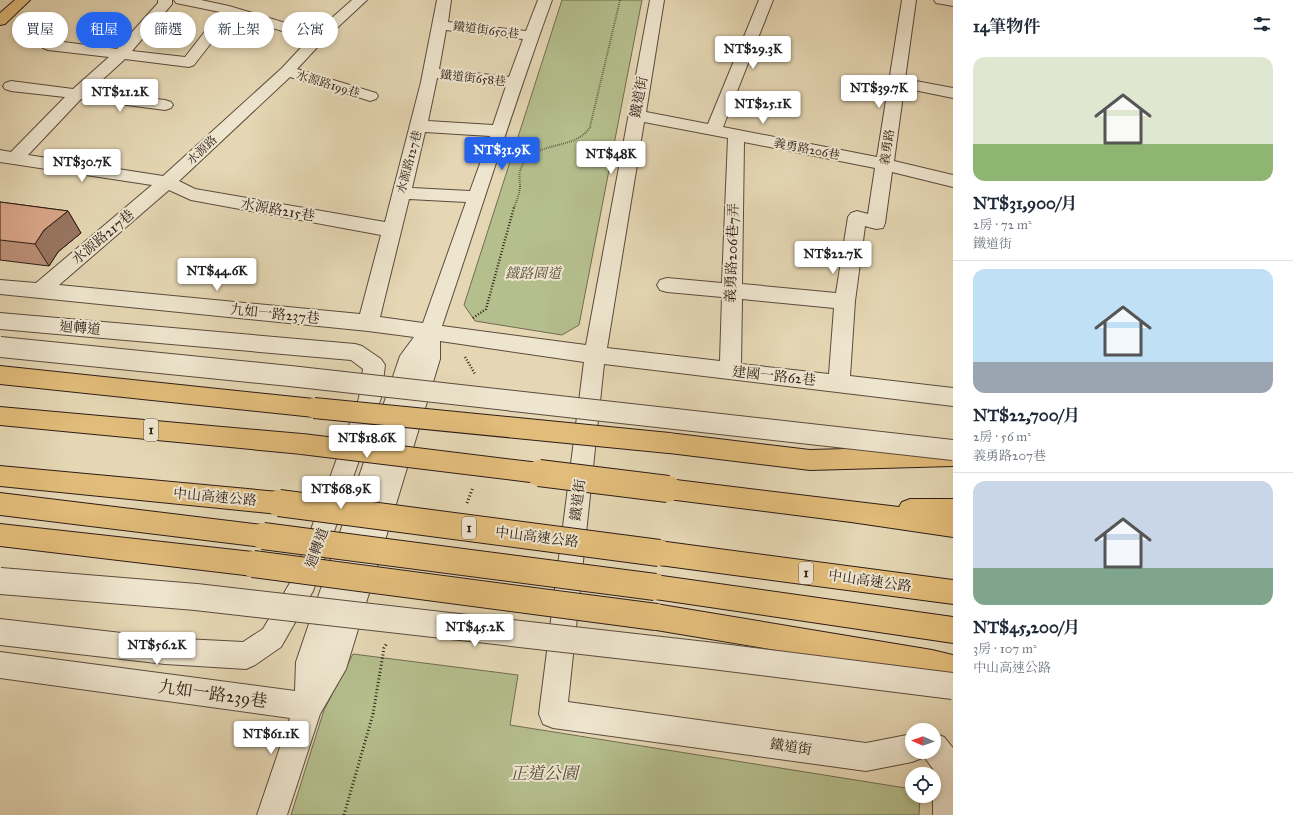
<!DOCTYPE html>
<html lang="zh-TW">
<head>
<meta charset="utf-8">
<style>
	:root { --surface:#fff; --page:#f2f2f3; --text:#1f2937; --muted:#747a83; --line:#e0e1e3; --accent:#2563eb }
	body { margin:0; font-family:"IM FELL Great Primer","Noto Serif TC",serif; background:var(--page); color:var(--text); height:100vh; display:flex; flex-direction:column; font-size:15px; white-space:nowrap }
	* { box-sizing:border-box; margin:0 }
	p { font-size:13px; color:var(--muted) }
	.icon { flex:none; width:22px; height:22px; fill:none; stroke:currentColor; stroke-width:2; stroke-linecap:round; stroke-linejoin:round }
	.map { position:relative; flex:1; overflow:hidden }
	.details { display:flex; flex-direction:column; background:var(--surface); width:340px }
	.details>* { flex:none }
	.banner { position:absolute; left:12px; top:12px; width:380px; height:36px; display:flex; gap:8px }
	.needle { width:26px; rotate:272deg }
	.tools { position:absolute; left:905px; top:723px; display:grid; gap:8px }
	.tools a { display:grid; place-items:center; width:36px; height:36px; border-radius:50%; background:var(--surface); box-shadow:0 2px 6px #0003; font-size:20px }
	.price { position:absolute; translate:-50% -34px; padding:0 9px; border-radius:4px; background:#fff; color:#222; font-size:13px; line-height:26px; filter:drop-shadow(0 1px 2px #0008) }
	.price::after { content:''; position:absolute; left:50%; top:24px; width:12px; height:9px; margin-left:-6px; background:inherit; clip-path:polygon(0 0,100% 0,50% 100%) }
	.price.current { background:var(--accent); color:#fff }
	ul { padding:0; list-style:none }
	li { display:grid; align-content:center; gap:8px; height:212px; padding:0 20px }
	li+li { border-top:1px solid var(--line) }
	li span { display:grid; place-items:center; height:124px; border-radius:12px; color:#555 }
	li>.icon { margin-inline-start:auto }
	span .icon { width:72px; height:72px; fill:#fffc; stroke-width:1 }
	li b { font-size:17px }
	h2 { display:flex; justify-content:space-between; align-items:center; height:48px; padding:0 20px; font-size:17px }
	.tag { padding:0 14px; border-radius:18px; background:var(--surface); box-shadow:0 2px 6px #0003; font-size:14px; line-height:36px }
	.tag.current { background:var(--accent); color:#fff }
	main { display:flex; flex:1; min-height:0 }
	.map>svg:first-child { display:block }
	.green { fill:#b5be8d; stroke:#716d51 }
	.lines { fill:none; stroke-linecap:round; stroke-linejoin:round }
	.minor-casing { stroke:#5b4b3d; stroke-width:2 }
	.major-casing { stroke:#2d1c15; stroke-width:2 }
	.highway-casing { stroke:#2d1c15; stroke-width:2 }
	.path-far2 { stroke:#2d1c15; stroke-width:2; stroke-dasharray:0.5 1.5; stroke-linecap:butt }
	.path-far1 { stroke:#2d1c15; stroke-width:2.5; stroke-dasharray:1 2; stroke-linecap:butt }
	.path { stroke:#2d1c15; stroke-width:3; stroke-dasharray:1 2.5; stroke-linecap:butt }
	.minor { fill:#eee5ce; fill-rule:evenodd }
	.major { fill:#e2bc7a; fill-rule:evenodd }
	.highway { fill:#e2bc7a; fill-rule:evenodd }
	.minor-bridge-far1-casing { stroke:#5b4b3d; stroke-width:22; stroke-linecap:butt }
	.minor-bridge-casing { stroke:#5b4b3d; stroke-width:28; stroke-linecap:butt }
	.highway-bridge-far1-casing { stroke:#2d1c15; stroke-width:22; stroke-linecap:butt }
	.highway-bridge-casing { stroke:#2d1c15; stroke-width:28; stroke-linecap:butt }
	.minor-bridge-far1 { stroke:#eee5ce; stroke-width:20 }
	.minor-bridge { stroke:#eee5ce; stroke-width:26 }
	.highway-bridge-far1 { stroke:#e2bc7a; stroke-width:20 }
	.highway-bridge { stroke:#e2bc7a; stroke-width:26 }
	.wall { fill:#bc9078; stroke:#2d1c15 }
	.shaded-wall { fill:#997661; stroke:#2d1c15 }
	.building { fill:#dba88b; stroke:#2d1c15 }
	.labels { text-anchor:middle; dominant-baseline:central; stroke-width:4; stroke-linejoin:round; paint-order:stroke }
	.far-street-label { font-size:12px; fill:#2d1c15; stroke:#eee5ce }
	.shield { fill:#eee5ce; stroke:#67584c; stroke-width:1 }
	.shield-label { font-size:13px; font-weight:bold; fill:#2d1c15 }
	.street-label { font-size:14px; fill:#2d1c15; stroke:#eee5ce }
	.park-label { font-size:14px; font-style:italic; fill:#564d39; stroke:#eee5ce }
	.near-street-label { font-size:17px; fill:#2d1c15; stroke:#eee5ce }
	.near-park-label { font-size:17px; font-style:italic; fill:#564d39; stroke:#eee5ce }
</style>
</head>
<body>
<main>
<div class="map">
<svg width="953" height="815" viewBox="0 0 953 815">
	<rect width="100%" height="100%" fill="#e5d7b4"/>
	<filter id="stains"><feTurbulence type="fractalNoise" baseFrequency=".005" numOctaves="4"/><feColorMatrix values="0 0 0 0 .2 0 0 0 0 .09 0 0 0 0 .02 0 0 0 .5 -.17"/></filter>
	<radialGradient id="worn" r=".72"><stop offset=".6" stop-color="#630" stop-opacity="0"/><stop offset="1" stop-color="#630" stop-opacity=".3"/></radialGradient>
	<path class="green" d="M562,0h80l-63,325 -17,10 -87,-14 -11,-16z
		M353,654l165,21 -8,50 402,64v7h8l-1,19h-628l33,-105z"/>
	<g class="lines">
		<defs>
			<path id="minor" d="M158,0h14v4l-40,47 53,6 35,-45 -44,-9 -2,-3h27l28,6 87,26 36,-32h15l-43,40 -27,29 79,24 2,3 -2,3 -6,2 -6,-2 -74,-22 -111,104 16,8 190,33 36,-140 16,-82h14l-3,22 78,9 12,-31h14c-39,107 -73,217 -110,326l144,19 64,-345h14l-18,112 62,12 51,-124h14l-50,127 154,30 25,-157h14l-11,79 48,9v10l-49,-10 -10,73 59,14v12l-61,-15 -7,51 -2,5 -7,1 -11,-3 -10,75 -5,75 103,12v18l-349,-42 -36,338 298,41 46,-9v18h22v-19l10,4 9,11v67h-20v-46l-10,-14 -1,3 -10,4 -46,9 -313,-43 -10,-4 -4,-10 45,-352 -144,-21v18l-94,310 -26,45 -33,101h-30l33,-97 -290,-40v-26l295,39 1,-29 104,-306 14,-19 -46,-6 -368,-37v-14l36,3 116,-98 -152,-23v-12l11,2 54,-55 -54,-6 -6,-2 -2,-3 2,-3 6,-2 62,8 36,-32 -61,-7 -5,-2 -3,-3 3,-3 5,-2 69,9 41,-46zM232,16l77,23 -27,29 -119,108 -135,-21 53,-56 84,11 6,-2 2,-3 -2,-3 -6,-2 -75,-9 35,-32 64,8 5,-2zM446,30l77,9 -14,38 -70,-8zM437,78l69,8 -13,39 -65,-4zM644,122l84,16 -6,145 -55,-5 -7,2 -3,5 3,5 7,2 55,5 -2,64 -113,-13zM425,132l65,4 -20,55 -58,-3zM744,142l131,26 -7,46 -11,-3 -6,2 -3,4 -12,76 -94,-9zM169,190l22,10 190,35 -21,79 -301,-29zM409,199l57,3 -43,121 -43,-6zM742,299l92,9 -5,66 -88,-10z
				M934,0h19v6l-17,-3z
				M0,313l355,31 7,2 19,13 4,6 -4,33 -68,193 -32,56 -26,18 -9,4 -81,-5 -165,-19v-26l165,19 78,4 20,-13 31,-53 65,-178 4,-29 -12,-9 -351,-31z"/>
			<path id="major" d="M15,0h15l-25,24 -5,1v-12z"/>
			<path id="highway" d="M0,366l314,33 8,3 3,6 -3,6 -8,3 -314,-33z
				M0,407l302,27 8,3 3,7 -3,7 -8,3 -302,-29z
				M669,433l141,17 143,-4v20l-143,4 -141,-17 -8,-3 -3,-7 3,-7z
				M0,466l279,26 8,3 4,8 -4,8 -8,3 -279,-28z
				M668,479l231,28 3,-5 8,-3h43v38l-102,-15 -183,-23 -8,-3 -4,-7 4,-7z
				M0,493l263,32 9,3 3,8 -3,8 -9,3 -263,-32z
				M0,524l253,28 9,4 4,8 -4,8 -9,4 -253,-30z
				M659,541l294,39v24l-294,-39 -9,-4 -3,-8 3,-8z
				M655,575l298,42v26l-298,-44 -9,-3 -4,-9 4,-9z
				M656,604l276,46 21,5v28l-21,-7 -276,-46 -9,-4 -4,-9 4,-9z"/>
		</defs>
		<use href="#minor" class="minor-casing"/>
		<use href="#major" class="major-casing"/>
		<use href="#highway" class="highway-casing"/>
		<path class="path-far2" d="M514,208c2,-6 6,-15 6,-21 0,-8 -2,-13 2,-21 12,-26 54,-15 68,-39l30,-127"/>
		<path class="path-far1" d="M473,318l13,-9 28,-102
			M465,357l10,17"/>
		<path class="path" d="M467,503l6,-16
			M344,815l29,-101 11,-66 3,-5"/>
		<use href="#minor" class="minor"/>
		<use href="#major" class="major"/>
		<use href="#highway" class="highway"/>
		<defs>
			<path id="minor-bridge-far1" d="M0,347l290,29 663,74"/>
			<path id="minor-bridge" d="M0,581l196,16 509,58 248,31"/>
			<path id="highway-bridge-far1" d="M314,408l355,35
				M302,444l245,30"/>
			<path id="highway-bridge" d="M539,473l129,16
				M279,503l380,50
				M263,536l392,51
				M253,564l403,53"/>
		</defs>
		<use href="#minor-bridge-far1" class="minor-bridge-far1-casing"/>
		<use href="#minor-bridge" class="minor-bridge-casing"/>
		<use href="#highway-bridge-far1" class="highway-bridge-far1-casing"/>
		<use href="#highway-bridge" class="highway-bridge-casing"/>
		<use href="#minor-bridge-far1" class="minor-bridge-far1"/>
		<use href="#minor-bridge" class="minor-bridge"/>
		<use href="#highway-bridge-far1" class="highway-bridge-far1"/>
		<use href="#highway-bridge" class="highway-bridge"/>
	</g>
	<path class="wall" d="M0,202l68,9 13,22 -23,19 -9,14 -49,-6z"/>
	<path class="shaded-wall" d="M68,211l13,22 -23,19 -9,14 -14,-22 9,-14z"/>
	<path class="building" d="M0,202l68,9 -24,19 -9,14 -35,-4z"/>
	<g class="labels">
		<g class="far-street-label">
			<text transform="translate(486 30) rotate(7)">鐵道街650巷</text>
			<text transform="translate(473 78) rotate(6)">鐵道街658巷</text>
			<text transform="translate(328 84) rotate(17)">水源路199巷</text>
			<text transform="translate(887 147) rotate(-81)">義勇路</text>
			<text transform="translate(807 149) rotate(11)">義勇路206巷</text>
			<text transform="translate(202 150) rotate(-43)">水源路</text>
			<text transform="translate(409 162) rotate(-75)">水源路127巷</text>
		</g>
		<g class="shield">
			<rect x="144" y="419" width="14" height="22" rx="3"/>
			<rect x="462" y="517" width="14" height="22" rx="3"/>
			<rect x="799" y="562" width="14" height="22" rx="3"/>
		</g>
		<g class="shield-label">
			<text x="151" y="430">1</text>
			<text x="469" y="528">1</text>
			<text x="806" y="573">1</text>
		</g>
		<g class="street-label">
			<text transform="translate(639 97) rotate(-80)">鐵道街</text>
			<text transform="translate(278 210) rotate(10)">水源路215巷</text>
			<text transform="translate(103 237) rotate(-40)">水源路217巷</text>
			<text transform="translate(732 253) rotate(-88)">義勇路206巷7弄</text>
			<text transform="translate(275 314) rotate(6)">九如一路237巷</text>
			<text transform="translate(80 328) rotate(5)">迴轉道</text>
			<text transform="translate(774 376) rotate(6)">建國一路62巷</text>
			<text transform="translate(215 497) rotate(5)">中山高速公路</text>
			<text transform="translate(578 500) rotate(-83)">鐵道街</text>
			<text transform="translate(537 537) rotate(7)">中山高速公路</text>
			<text transform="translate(317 548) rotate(-70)">迴轉道</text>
			<text transform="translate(870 581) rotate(8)">中山高速公路</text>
			<text transform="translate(791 747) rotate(8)">鐵道街</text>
		</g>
		<g class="park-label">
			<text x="533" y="273">鐵路園道</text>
		</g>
		<g class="near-street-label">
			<text transform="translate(213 694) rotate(8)">九如一路239巷</text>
		</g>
		<g class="near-park-label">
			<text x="544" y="773">正道公園</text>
		</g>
	</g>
	<rect width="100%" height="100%" filter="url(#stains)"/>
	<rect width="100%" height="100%" fill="url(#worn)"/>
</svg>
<div class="tools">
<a><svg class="needle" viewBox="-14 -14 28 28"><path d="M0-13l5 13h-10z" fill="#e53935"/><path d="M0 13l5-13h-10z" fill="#747a83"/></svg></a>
<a><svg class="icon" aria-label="locate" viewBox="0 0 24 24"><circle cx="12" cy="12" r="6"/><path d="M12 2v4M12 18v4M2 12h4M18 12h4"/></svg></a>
</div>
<b class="price" style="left:753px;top:70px">NT$29.3K</b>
<b class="price" style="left:879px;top:109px">NT$39.7K</b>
<b class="price" style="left:120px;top:113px">NT$21.2K</b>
<b class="price" style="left:763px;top:125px">NT$25.1K</b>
<b class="price current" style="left:502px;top:171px">NT$31.9K</b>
<b class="price" style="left:611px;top:175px">NT$48K</b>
<b class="price" style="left:82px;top:183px">NT$30.7K</b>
<b class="price" style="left:833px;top:275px">NT$22.7K</b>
<b class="price" style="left:217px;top:292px">NT$44.6K</b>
<b class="price" style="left:367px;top:459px">NT$18.6K</b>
<b class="price" style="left:341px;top:510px">NT$68.9K</b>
<b class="price" style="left:475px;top:648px">NT$45.2K</b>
<b class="price" style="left:157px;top:666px">NT$56.2K</b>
<b class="price" style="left:271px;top:755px">NT$61.1K</b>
<div class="banner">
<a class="tag">買屋</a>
<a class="tag current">租屋</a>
<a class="tag">篩選</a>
<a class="tag">新上架</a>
<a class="tag">公寓</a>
</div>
</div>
<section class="details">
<h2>14筆物件<svg class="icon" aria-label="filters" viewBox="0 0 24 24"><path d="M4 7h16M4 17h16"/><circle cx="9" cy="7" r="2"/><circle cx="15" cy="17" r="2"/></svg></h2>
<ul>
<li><span style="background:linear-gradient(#dfe7d0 70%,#8fb573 0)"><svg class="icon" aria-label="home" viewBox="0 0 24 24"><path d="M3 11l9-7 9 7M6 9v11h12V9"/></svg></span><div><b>NT$31,900/月</b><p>2房 · 72 m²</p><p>鐵道街</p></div></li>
<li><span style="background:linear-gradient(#bfe0f5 75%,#9aa5b1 0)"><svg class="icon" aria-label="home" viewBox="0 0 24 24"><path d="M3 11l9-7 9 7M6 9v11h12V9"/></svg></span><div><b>NT$22,700/月</b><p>2房 · 56 m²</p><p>義勇路207巷</p></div></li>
<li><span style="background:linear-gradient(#c9d6e8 70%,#7fa58c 0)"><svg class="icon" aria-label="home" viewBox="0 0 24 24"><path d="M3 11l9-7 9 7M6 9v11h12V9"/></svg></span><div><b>NT$45,200/月</b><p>3房 · 107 m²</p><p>中山高速公路</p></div></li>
</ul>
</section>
</main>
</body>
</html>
